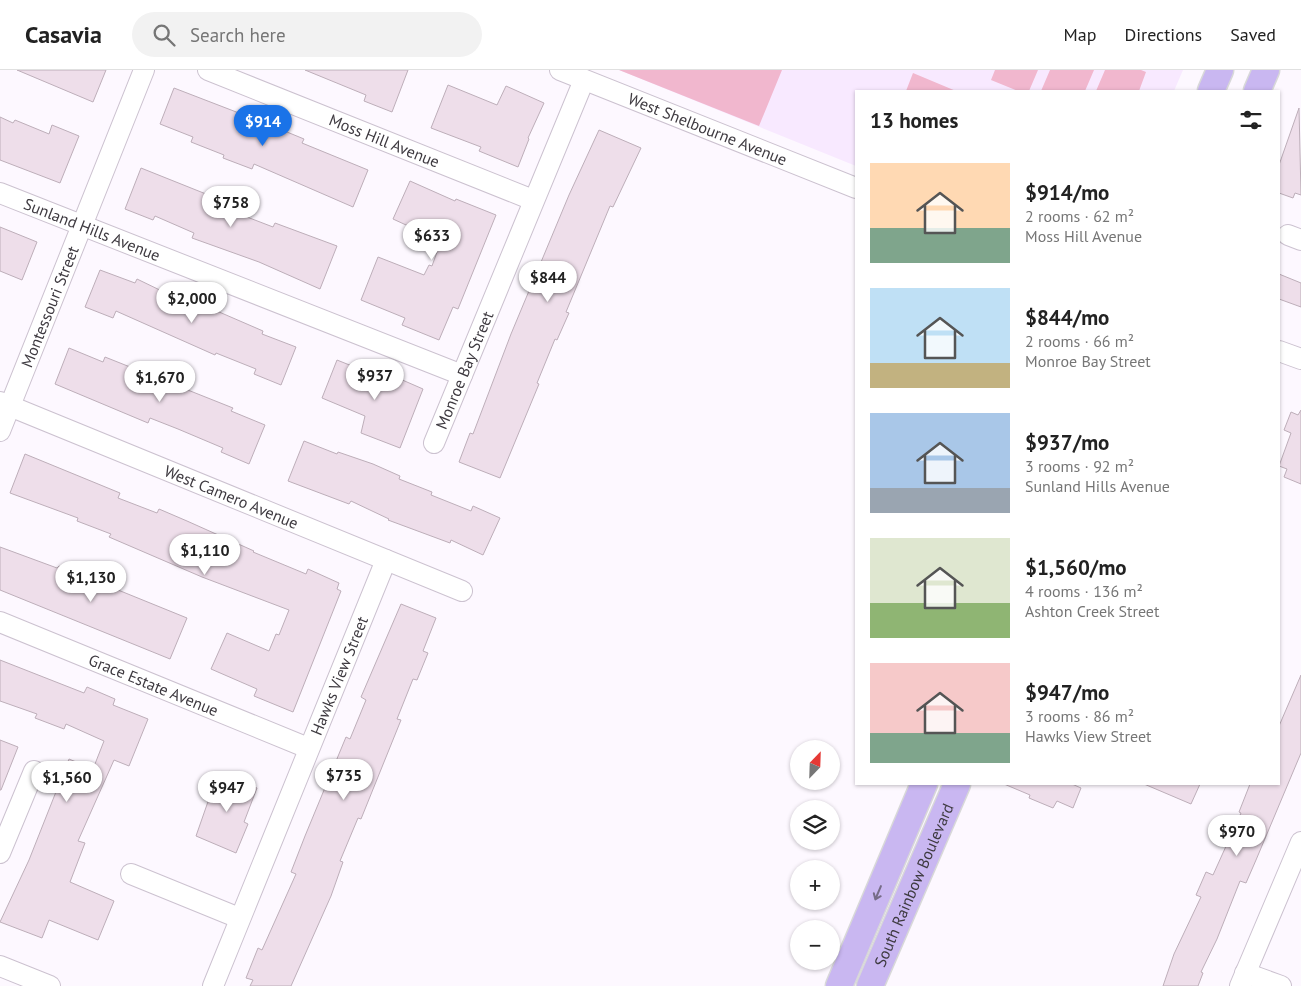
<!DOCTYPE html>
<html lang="en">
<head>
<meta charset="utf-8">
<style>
	:root { --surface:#fff; --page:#f2f2f2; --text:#222; --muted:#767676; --line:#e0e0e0; --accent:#1a73e8 }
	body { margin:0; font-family:"PT Sans",sans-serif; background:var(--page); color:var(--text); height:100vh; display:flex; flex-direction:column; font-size:19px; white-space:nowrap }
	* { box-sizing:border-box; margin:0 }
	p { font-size:16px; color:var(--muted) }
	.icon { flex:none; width:28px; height:28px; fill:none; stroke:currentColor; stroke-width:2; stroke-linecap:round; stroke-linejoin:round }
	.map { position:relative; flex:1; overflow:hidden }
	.side { position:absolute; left:855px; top:20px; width:425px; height:695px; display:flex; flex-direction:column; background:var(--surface); border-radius:0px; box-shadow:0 1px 4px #0004 }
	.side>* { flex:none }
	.needle { width:32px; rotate:23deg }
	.controls { position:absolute; left:790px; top:670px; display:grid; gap:10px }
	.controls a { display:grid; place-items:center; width:50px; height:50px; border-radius:50%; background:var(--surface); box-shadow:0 1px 4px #0004; font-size:25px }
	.price { position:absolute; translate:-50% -42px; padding:0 11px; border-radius:18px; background:#fff; color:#222; font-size:16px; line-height:32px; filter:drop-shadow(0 1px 2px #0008) }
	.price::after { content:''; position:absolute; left:50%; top:30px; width:15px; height:11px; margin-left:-8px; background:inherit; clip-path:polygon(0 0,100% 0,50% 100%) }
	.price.current { background:var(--accent); color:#fff }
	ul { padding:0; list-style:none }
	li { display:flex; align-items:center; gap:15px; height:125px; padding:0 15px }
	li span { display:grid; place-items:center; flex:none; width:140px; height:100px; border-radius:0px; color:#555 }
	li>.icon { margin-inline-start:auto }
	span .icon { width:60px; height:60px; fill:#fffc; stroke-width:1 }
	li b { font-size:21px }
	h2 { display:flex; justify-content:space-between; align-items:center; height:60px; padding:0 15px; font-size:21px }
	header { display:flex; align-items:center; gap:30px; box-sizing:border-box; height:70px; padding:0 25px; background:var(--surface); border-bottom:1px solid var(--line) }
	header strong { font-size:24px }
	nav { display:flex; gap:28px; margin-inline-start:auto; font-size:18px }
	.search { width:350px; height:45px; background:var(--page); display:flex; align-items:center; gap:12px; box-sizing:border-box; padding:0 18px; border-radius:28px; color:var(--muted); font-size:19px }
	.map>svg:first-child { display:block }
	.built { fill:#f8e9ff }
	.green { fill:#f1b7ce }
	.building { fill:#eedeea; stroke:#bdaeb9 }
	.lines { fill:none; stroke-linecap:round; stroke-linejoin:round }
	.minor-casing { stroke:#ccc2d0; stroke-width:22 }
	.major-casing { stroke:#d8d8d9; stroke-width:29 }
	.minor { stroke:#fff; stroke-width:20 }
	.major { stroke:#c9b7f1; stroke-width:26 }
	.oneway { stroke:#766c87 }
	.labels { text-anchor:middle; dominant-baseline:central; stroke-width:4; stroke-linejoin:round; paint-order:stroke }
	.street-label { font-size:16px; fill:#3e3a40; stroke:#fdf8ff }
</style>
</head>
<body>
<header>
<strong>Casavia</strong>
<div class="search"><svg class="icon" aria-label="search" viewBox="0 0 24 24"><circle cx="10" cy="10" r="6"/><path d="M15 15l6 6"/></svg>Search here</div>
<nav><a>Map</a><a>Directions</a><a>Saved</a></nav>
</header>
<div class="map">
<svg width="1301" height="916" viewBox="0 0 1301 916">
	<rect width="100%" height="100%" fill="#fdf8ff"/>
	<path class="built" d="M619,0h564l-9,21h-318v75z"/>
	<path class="green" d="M619,0h163l-23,56z
		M995,0h43l-9,21h-11l-27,-11z
		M1050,0h44l-9,21h-44z
		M1105,0h36l5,2 -7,19h-43z
		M913,3l43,18h-50z"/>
	<path class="building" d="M17,0h89l-13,32z
		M305,0h103l-16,42 -28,-11 2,-6z
		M448,15l49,20 9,-19 38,17 -16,35 1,1 -11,28 -39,-16 2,-4 -50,-19z
		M174,18l96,37 34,14 -2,4 66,27 -15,37 -99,-43 -2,5 -29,-11 1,-3 -33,-13 2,-5 -33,-13z
		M1299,38l2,87 -6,-2 -2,5 -14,-5v-28z
		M0,47l13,6 2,-3 34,14 3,-9 27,11 -19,47 -60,-23z
		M599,60l42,18 -28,59 -3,-1 -44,106 3,1 -12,27 -2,-1 -18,44 2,1 -39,94 -41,-16 11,-29 3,1 38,-100 58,-139z
		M141,98l95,38 -2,6 39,15 2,-4 62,23 -17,43 -61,-27 -67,-24 2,-5 -39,-17 -2,4 -28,-11z
		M410,111l45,20 1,-2 40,16 -38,94 -5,-2 -14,33 -37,-15 3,-7 -44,-18 17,-43 46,18 5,-10 3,1 9,-25 -48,-22z
		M0,157l37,15 -15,38 -22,-9z
		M100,200l35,13 2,-4 31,15 35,11 60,26 -1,3 34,13 -15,38 -27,-11 2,-5 -40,-16 -1,2 -99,-44 -3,7 -28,-11z
		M1279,204l22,9v24l-22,-8z
		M69,278l34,14 2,-5 128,51 -2,3 34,14 -16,39 -28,-12 2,-4 -45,-19 -28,-11 -2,5 -93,-39z
		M337,290l45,18 2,-6 39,17 -23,59 -39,-15 4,-17 -43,-18z
		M1301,340v74l-17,-7 3,-8 -8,-3 12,-33 -7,-3 7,-18 7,3z
		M304,371l33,13 1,-2 35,12 27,12 -1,3 33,13 -1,3 40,16 2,-5 27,12 -17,37 -32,-15 -1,3 -62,-23 1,-1 -38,-18 -2,3 -61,-23z
		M25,384l95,39 -2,5 39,15 2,-4 28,12 67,30 -1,1 53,22 2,-5 31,14 -2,6 4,2 -48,121 -39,-16 3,-7 -46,-20 16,-36 42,18 7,-17 3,1 10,-25 -87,-33 -93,-40 2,-3 -34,-13 1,-3 -68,-25z
		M0,477l57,21 2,-2 128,52 -17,41 -170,-69z
		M401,534l35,14 -13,33 5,2 -11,27 -4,-1 -16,40 4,1 -40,99 -3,-1 -18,43 3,1 -12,34 -40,90h-41l3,-6 -7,-2 12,-30 4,2 34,-76 -5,-2 14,-36 41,-99 4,2 16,-39 -5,-3z
		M0,590l84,33 3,-6 28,12 -2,6 35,14 -19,47 -15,-6 -36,81 7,2 -15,39 44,19 -16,39 -49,-20 -7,18 -42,-16 29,-62 40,-101 24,10 11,-28 -38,-17 -2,5 -29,-11 2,-4 -37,-13z
		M1301,605v78l-45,107 -10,23 -6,-2 -23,58 -16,33 2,1 -5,13h-35l11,-32 27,-57 -5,-2 10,-23 7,3 28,-62 -2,-1 11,-28h29v-58z
		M0,670l18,7 -17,43h-1z
		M218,703l39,15 -13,34 4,2 -12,29 -40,-17z
		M1004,714h68l9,4 -8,20 -16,-7 -4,7 -24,-10 1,-3z
		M1144,714h56l-9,20z"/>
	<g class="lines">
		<defs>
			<g id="minor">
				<path id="s1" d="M208,0l325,130"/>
				<path id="s2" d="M560,0l296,118"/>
				<path id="s3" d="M0,123l462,182"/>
				<path d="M1288,165l13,5"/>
				<path d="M1279,281l22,8"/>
				<path id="s4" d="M0,332l462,189"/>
				<path id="s5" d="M0,361l144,-361"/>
				<path id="s6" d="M434,373l150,-363"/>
				<path id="s7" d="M0,552l308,126"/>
				<path d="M0,783l34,-82"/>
				<path d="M131,804l108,44"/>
				<path d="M0,896l50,20"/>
				<path d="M1245,903l36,13"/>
				<path id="s8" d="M213,916l173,-426"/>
				<path d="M1240,916l61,-144"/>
			</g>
			<g id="major">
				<path d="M1211,21l9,-21"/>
				<path d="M1257,21l9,-21"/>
				<path d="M839,916l85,-202"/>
				<path id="s9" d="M870,916l87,-202"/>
			</g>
		</defs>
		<use href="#minor" class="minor-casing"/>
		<use href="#major" class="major-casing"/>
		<use href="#minor" class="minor"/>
		<use href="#major" class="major"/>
	</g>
	<defs><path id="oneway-shaft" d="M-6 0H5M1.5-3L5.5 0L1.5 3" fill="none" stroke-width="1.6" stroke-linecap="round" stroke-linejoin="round" transform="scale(1.25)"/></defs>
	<use class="oneway" href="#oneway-shaft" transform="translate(878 823) rotate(113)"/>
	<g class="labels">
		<g class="street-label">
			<text stroke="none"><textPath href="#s2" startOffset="159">West Shelbourne Avenue</textPath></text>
			<text stroke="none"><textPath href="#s1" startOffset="190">Moss Hill Avenue</textPath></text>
			<text stroke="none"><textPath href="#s3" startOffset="99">Sunland Hills Avenue</textPath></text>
			<text stroke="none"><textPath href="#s5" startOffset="134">Montessouri Street</textPath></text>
			<text stroke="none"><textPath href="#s6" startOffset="79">Monroe Bay Street</textPath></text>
			<text stroke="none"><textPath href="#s4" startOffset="250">West Camero Avenue</textPath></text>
			<text stroke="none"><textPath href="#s8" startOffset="335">Hawks View Street</textPath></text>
			<text stroke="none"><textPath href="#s7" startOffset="166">Grace Estate Avenue</textPath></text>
			<text stroke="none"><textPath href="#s9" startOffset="110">South Rainbow Boulevard</textPath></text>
		</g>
	</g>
</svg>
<div class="controls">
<a><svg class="needle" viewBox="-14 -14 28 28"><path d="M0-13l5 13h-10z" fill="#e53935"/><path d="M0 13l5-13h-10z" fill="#767676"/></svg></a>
<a><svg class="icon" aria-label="layers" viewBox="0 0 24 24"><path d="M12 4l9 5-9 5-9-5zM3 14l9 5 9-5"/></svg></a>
<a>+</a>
<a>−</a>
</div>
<b class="price current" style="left:263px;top:77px">$914</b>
<b class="price" style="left:231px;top:158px">$758</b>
<b class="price" style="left:432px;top:191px">$633</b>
<b class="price" style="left:548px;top:233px">$844</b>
<b class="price" style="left:192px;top:254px">$2,000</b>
<b class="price" style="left:375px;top:331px">$937</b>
<b class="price" style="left:160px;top:333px">$1,670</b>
<b class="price" style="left:205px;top:506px">$1,110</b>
<b class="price" style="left:91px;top:533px">$1,130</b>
<b class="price" style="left:344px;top:731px">$735</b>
<b class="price" style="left:67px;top:733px">$1,560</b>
<b class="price" style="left:227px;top:743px">$947</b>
<b class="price" style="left:1237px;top:787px">$970</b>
<section class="side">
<h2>13 homes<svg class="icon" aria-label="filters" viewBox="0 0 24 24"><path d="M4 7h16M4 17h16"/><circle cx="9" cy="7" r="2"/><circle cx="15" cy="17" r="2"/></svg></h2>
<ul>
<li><span style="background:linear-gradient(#ffd9b3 65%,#7fa58c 0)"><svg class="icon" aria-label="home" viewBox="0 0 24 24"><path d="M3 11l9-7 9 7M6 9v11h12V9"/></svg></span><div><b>$914/mo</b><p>2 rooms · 62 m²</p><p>Moss Hill Avenue</p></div></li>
<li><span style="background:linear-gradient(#bfe0f5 75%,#c2b280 0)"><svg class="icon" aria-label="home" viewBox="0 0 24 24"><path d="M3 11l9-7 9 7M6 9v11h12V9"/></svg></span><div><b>$844/mo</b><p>2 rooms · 66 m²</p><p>Monroe Bay Street</p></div></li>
<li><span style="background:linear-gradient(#a9c7e8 75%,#9aa5b1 0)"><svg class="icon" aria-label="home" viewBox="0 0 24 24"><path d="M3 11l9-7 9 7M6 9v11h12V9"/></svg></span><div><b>$937/mo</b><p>3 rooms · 92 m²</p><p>Sunland Hills Avenue</p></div></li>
<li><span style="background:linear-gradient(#dfe7d0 65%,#8fb573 0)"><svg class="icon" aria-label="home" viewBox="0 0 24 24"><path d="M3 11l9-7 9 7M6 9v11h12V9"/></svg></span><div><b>$1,560/mo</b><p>4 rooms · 136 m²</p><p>Ashton Creek Street</p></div></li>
<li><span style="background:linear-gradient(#f6c9c9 70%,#7fa58c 0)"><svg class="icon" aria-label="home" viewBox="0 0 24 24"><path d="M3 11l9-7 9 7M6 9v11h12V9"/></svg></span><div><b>$947/mo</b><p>3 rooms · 86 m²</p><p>Hawks View Street</p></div></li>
</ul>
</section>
</div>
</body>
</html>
